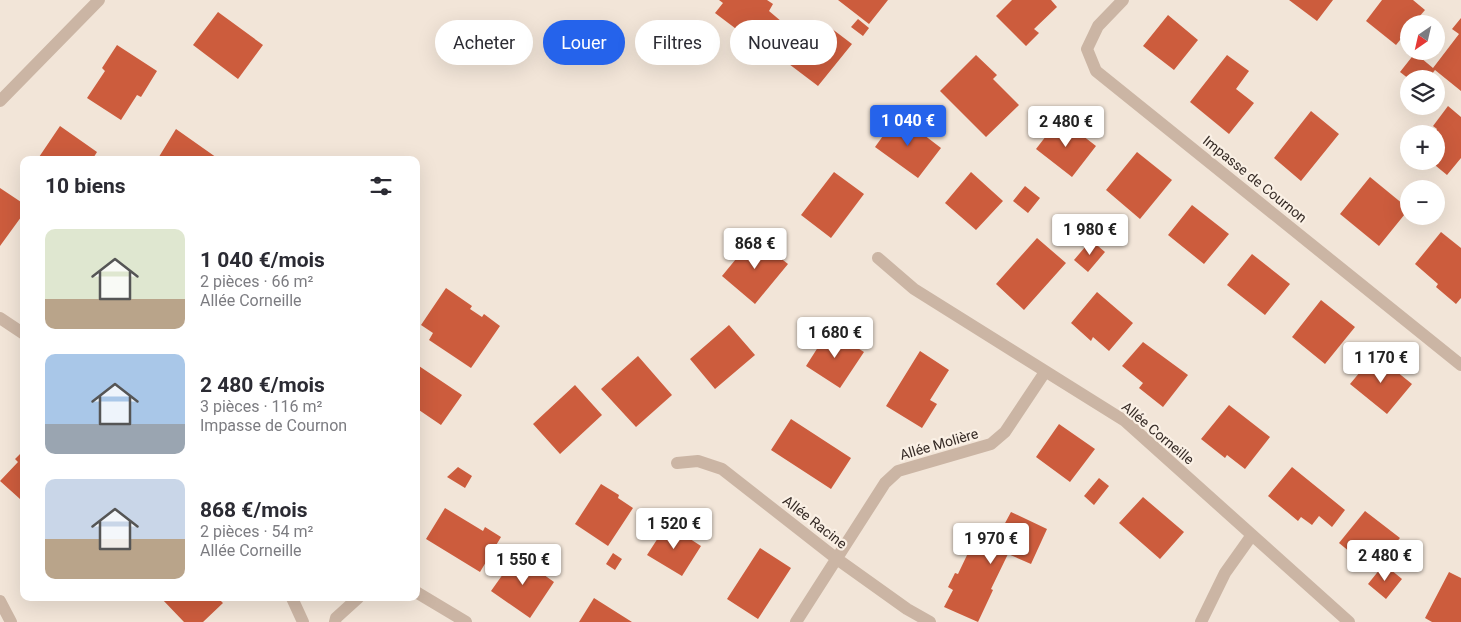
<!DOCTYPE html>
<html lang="fr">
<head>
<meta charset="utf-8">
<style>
	:root { --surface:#fff; --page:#f2f2f3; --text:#2b2b33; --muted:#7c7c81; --accent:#2563eb }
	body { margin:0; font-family:Roboto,sans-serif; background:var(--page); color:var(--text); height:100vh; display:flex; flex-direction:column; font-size:19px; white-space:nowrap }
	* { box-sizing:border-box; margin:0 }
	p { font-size:16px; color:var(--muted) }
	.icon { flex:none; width:28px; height:28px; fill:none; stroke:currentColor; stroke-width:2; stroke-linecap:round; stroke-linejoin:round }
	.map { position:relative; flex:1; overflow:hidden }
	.details { position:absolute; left:20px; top:156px; width:400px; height:445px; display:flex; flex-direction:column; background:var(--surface); border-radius:10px; box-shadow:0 5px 20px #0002 }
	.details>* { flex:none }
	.guide { position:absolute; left:435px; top:20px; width:475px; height:45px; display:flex; gap:10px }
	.needle { width:32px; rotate:214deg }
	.controls { position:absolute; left:1400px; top:15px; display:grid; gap:10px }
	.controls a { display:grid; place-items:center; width:45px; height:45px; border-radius:50%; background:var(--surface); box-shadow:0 5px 20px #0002; font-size:25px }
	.price { position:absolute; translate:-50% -42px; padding:0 11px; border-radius:5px; background:#fff; color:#222; font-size:16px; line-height:32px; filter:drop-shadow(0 1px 2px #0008) }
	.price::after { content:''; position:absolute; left:50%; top:30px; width:15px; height:11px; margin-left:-8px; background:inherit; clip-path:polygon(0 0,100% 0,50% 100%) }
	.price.current { background:var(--accent); color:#fff }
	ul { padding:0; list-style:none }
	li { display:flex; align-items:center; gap:15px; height:125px; padding:0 25px }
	li span { display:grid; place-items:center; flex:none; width:140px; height:100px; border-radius:10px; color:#555 }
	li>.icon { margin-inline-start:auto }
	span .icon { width:60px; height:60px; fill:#fffc; stroke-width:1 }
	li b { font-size:21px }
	h2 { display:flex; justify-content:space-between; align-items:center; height:60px; padding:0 25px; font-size:21px }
	.tag { padding:0 18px; border-radius:22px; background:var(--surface); box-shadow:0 5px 20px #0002; font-size:18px; line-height:45px }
	.tag.current { background:var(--accent); color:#fff }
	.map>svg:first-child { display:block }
	.building { fill:#cc5c3d }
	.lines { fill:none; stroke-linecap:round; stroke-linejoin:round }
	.minor { stroke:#cbb5a4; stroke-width:12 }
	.labels { text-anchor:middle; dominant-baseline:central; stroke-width:4.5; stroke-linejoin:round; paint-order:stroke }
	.street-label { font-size:14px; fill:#362b26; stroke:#faf0e5 }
</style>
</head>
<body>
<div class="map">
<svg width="1461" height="622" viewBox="0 0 1461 622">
	<rect width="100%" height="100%" fill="#f2e5d8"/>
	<path class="building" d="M719,0h48l6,4 -4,7 19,16 -20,26 -53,-40 8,-10z
		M838,0h50l-19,24z
		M1012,0h39l6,7 -23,22 5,4 -13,13 -30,-30z
		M1289,0h44l-16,21z
		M1382,0h31l12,10 -12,14h-4v5l-13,16 -30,-24z
		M218,12l45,33 -25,34 -45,-34z
		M1168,15l30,25 -24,30 -31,-24z
		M1461,18v73l-26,-21 -7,9h-19l-9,-7 15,-19 18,15 26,-34 -7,-5z
		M858,19l11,9 -6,8 -12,-9z
		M823,22l29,22 -34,42 -33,-25 25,-34 6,5z
		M117,45l40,26 -16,26 -4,-2 -16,25 -34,-22 18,-27 -3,-3z
		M976,55l21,20 -4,4 26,26 -33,32 -46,-46z
		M1227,55l22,16 -13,18 18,14 -25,31 -39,-32z
		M1448,106l13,11v41l-14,17 -17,-14h6v-27h-2l3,-5 -4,-3z
		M1311,111l28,23 -38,47 -27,-23z
		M898,115l43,33 -23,30 -43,-31z
		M1060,118l36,28 -24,31 -36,-28z
		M60,126l37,26 -5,8h-55z
		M176,129l44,31h-63z
		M1137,152l35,28 -32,39 -34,-29z
		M834,172l30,22 -33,44 -30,-23z
		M971,172l32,29 -27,29 -31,-27z
		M1370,177l39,32 -30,37 -39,-32z
		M1025,186l15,12 -12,15 -15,-12z
		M0,188l24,16v9l-24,33z
		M1192,205l37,29 -25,30 -36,-29z
		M1441,232l20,16v50l-5,6 -20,-17 2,-3 -23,-20z
		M754,237l34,27 -33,40 -33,-28z
		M1037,238l29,25 -42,47 -28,-26z
		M1091,240l14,12 -17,20 -14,-12z
		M1252,254l38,30 -25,31 -38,-30z
		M446,288l26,18 -2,3 12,8 2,-3 16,12 -29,42 -42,-28 4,-7 -12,-8z
		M1097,292l36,31 -24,28 -16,-14 -2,4 -20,-18z
		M1321,300l34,27 -30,37 -33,-27z
		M729,325l26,30 -40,34 -25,-30z
		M829,330l35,22 -24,36 -34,-22z
		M1143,342l45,33 -25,32 -24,-19 4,-5 -21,-17z
		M920,351l29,19 -19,30 7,4 -15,24 -36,-22z
		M1375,354l37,30 -25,30 -37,-30z
		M638,356l34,39 -36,32 -35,-38z
		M416,364l46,31 -21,30 -25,-17z
		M575,385l27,30 -42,39 -27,-30z
		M1229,405l41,32 -25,32 -18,-14 -2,3 -24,-19z
		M791,419l60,39 -20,31 -60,-39z
		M1059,424l36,25 -25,33 -34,-25z
		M24,450v44l-4,5 -20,-18 18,-19 -3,-3z
		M458,467l14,9 -7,12 -18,-11z
		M1292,467l53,43 -13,17 -13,-11 -7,9 -11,-8 -3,4 -30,-25z
		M1099,478l10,8 -15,19 -10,-9z
		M601,484l18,11 -1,3 15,10 -25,38 -33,-22z
		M1143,497l41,35 -24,27 -41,-36z
		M445,508l38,23 2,-4 16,10 -21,35 -54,-33z
		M1365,511l35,27 -25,30 -23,-18 -2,2 -11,-9z
		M1011,512l36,17 -16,35 -23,-10 -17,35 2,1 -15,32 -34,-15 9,-17 -5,-3 7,-14 3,1 10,-21 -4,-2 7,-15 27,12 10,-20 -4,-3z
		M667,524l34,22 -19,30 -35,-21z
		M760,548l31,20 -33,51 -31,-20z
		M518,553l17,10 -2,4 21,15 -24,36 -39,-27z
		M613,553l9,6 -7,11 -9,-6z
		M1384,564l18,15 -16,20 -18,-15z
		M1449,572l12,6v44h-29l-7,-4z
		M161,598h57l5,5 -20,19h-19z
		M594,598l38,24h-53z"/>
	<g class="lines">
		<path class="minor" d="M1123,0l-25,26 -11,23 9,22 365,294
			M0,101l99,-101
			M878,258l36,31 211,132 224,201
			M0,318l24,16
			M677,463l21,-2 24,8 115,90 70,50 23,13
			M416,592l50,30
			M292,598l11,24
			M0,601l11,21
			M335,622l1,-4 22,-20
			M796,622l89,-139 13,-12 93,-27 14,-12 40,-60
			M1201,622l24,-49 27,-38"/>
	</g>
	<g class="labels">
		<g class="street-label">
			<text transform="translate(1255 179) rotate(39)">Impasse de Cournon</text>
			<text transform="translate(1158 433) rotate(40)">Allée Corneille</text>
			<text transform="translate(939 444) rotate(-16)">Allée Molière</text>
			<text transform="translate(815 522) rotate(38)">Allée Racine</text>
		</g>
	</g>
</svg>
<div class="controls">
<a><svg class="needle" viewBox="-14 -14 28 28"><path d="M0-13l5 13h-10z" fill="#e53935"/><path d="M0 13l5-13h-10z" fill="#7c7c81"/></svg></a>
<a><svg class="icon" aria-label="layers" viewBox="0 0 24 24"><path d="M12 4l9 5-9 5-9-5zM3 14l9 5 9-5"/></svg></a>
<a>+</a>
<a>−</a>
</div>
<b class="price current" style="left:908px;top:147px">1 040 €</b>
<b class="price" style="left:1066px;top:148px">2 480 €</b>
<b class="price" style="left:1090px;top:256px">1 980 €</b>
<b class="price" style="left:755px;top:270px">868 €</b>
<b class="price" style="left:835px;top:359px">1 680 €</b>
<b class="price" style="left:1381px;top:384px">1 170 €</b>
<b class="price" style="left:674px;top:550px">1 520 €</b>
<b class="price" style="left:991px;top:565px">1 970 €</b>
<b class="price" style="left:1385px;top:582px">2 480 €</b>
<b class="price" style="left:523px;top:586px">1 550 €</b>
<div class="guide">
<a class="tag">Acheter</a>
<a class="tag current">Louer</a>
<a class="tag">Filtres</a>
<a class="tag">Nouveau</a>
</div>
<section class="details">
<h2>10 biens<svg class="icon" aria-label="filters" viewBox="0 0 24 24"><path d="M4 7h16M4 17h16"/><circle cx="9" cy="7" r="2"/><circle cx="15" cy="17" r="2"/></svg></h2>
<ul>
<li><span style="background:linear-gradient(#dfe7d0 70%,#b9a48a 0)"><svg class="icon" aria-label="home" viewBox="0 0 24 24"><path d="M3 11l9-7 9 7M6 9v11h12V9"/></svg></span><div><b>1 040 €/mois</b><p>2 pièces · 66 m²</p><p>Allée Corneille</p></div></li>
<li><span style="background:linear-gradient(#a9c7e8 70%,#9aa5b1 0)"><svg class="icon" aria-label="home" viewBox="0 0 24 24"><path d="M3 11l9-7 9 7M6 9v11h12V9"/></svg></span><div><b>2 480 €/mois</b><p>3 pièces · 116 m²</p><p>Impasse de Cournon</p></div></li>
<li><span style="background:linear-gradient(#c9d6e8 60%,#b9a48a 0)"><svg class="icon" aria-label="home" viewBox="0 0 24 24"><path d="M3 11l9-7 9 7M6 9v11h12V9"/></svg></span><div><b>868 €/mois</b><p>2 pièces · 54 m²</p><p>Allée Corneille</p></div></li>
</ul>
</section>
</div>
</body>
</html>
